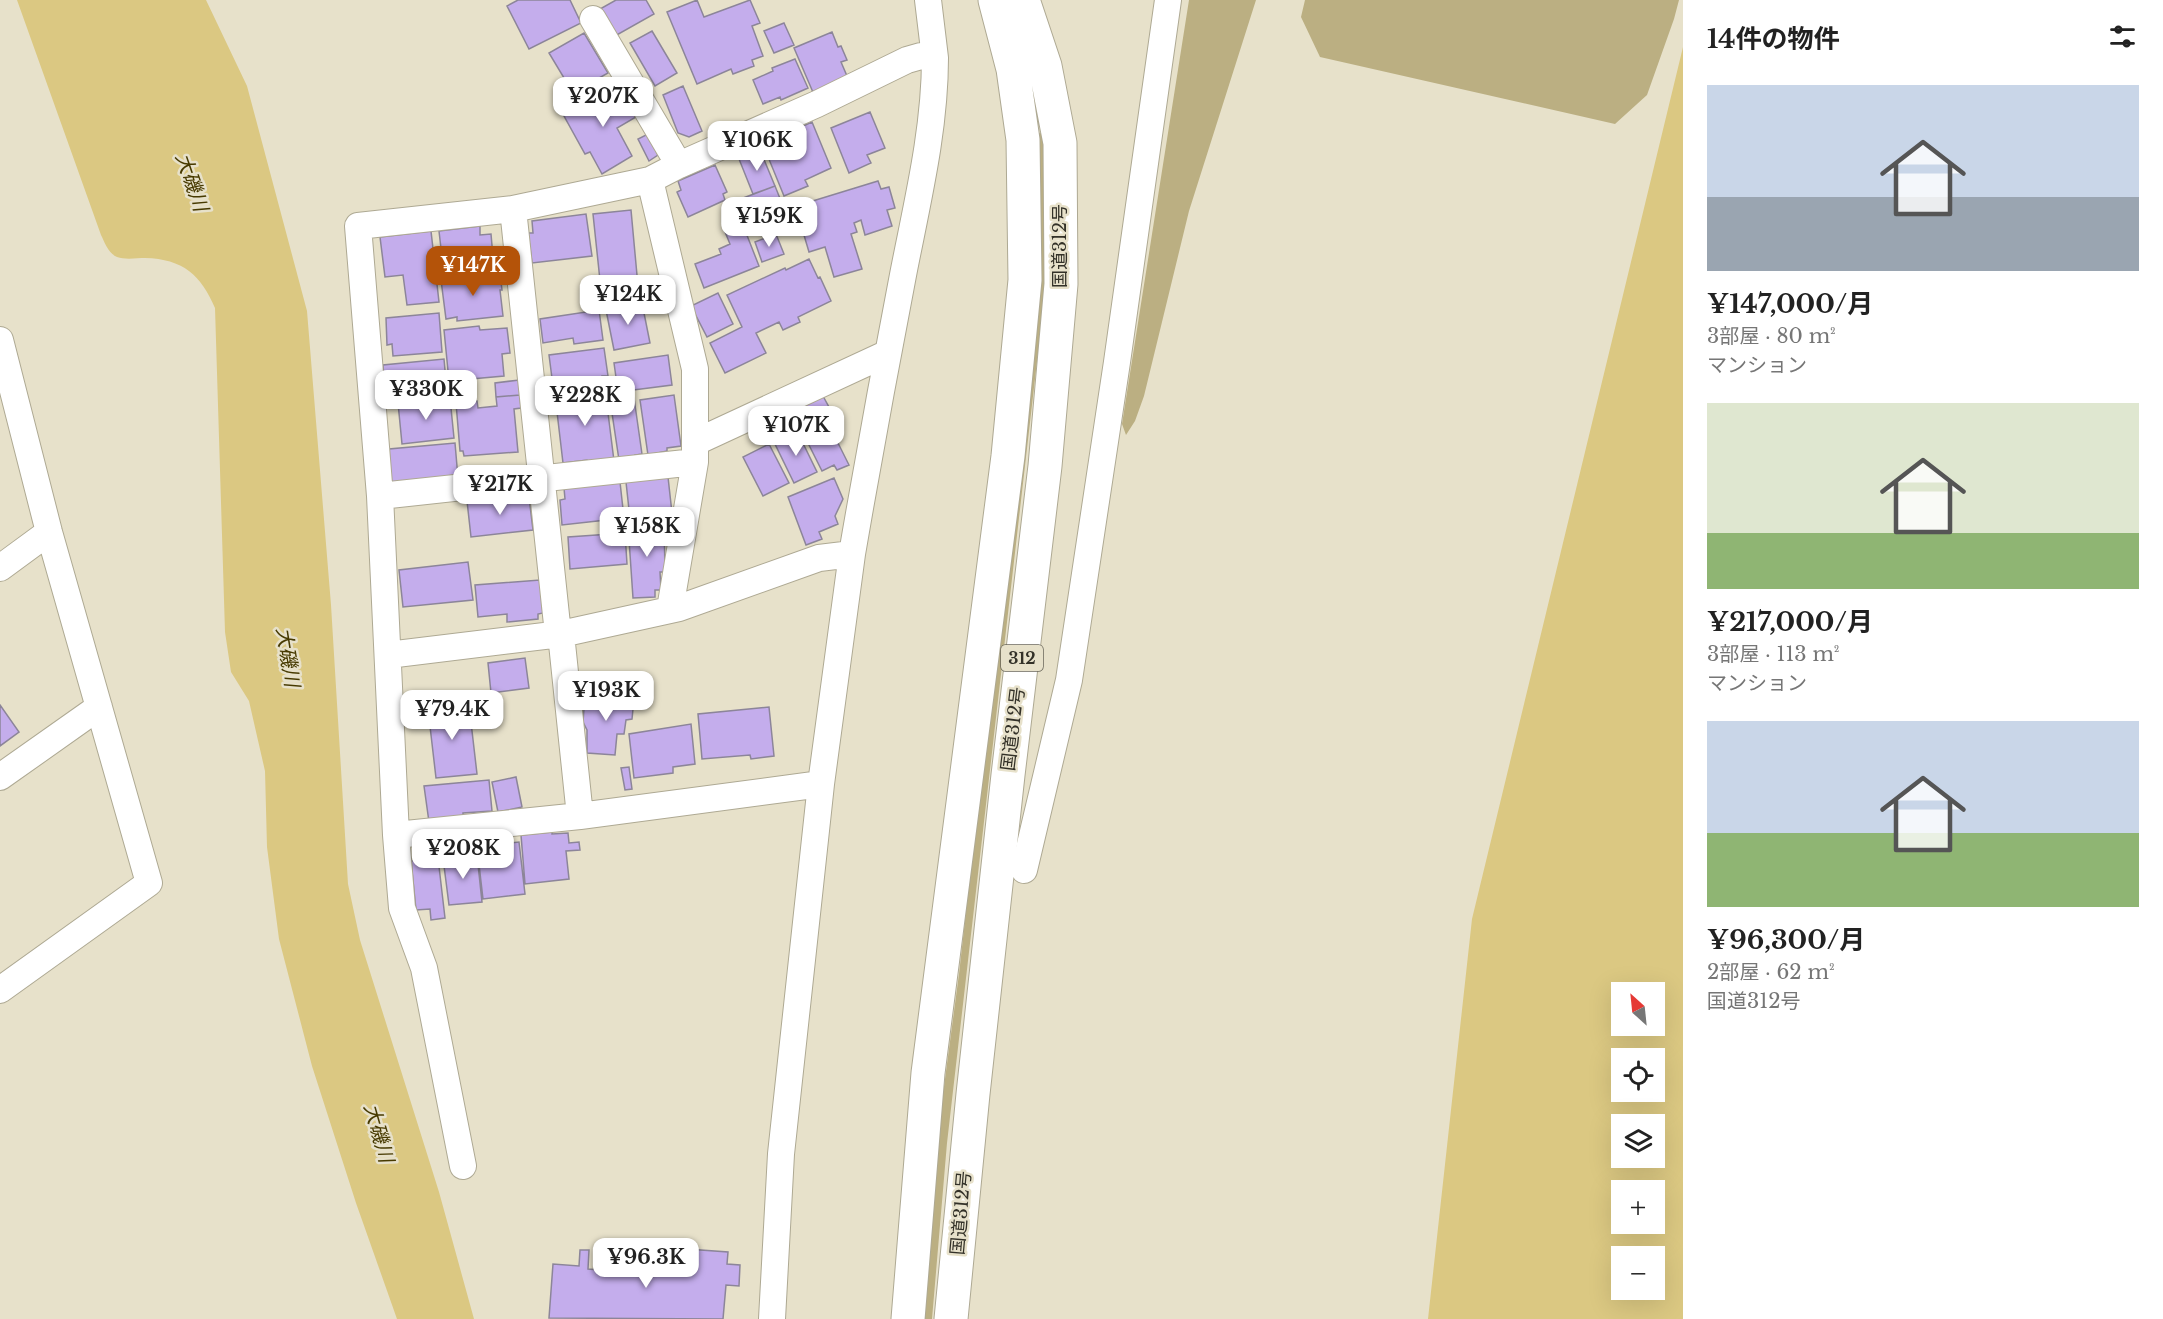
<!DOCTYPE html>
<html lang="ja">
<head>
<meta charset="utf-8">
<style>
	:root { --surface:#fff; --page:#f6f6f6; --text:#222; --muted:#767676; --accent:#b45309 }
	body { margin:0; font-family:"Libre Baskerville","Noto Sans JP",serif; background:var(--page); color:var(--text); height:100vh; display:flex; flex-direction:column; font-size:22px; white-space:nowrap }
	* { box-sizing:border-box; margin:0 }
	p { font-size:20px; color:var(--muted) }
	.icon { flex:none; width:33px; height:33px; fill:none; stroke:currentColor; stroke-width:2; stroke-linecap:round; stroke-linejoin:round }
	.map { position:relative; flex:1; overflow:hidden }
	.panel { display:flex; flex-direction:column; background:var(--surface); width:480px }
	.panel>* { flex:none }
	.needle { width:39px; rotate:333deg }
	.tools { position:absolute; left:1611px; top:982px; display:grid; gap:12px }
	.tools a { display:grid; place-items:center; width:54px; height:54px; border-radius:0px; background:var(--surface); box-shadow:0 6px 24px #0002; font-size:30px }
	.price { position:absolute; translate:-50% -51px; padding:0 14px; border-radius:12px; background:#fff; color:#222; font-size:20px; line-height:39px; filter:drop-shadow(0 2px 3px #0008) }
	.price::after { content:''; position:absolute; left:50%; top:36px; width:18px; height:14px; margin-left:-9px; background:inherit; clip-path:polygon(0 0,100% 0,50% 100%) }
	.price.active { background:var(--accent); color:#fff }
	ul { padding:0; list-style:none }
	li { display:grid; align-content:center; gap:12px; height:318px; padding:0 24px }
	li span { display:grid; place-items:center; height:186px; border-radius:0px; color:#555 }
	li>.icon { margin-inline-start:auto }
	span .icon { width:108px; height:108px; fill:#fffc; stroke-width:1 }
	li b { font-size:26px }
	h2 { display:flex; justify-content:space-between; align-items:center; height:72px; padding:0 24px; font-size:26px }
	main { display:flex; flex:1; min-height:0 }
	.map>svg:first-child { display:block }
	.green { fill:#bbaf82 }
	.water { fill:#dbc882; fill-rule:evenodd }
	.building { fill:#c4adec; stroke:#8c8599; stroke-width:1.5 }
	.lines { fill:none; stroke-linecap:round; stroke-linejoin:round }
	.street-casing { stroke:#aea993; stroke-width:28 }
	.highway-casing { stroke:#aea993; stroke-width:35 }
	.street { stroke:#fff; stroke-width:26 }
	.highway { stroke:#fff; stroke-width:33 }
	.labels { text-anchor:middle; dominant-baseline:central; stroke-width:5; stroke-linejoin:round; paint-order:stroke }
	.shield { fill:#e7e1ca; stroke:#696659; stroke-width:1.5 }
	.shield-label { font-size:16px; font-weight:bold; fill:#333128 }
	.street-label { font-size:18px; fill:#333128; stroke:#e7e1ca }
	.water-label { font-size:20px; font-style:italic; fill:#473a00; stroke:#e7e1ca }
</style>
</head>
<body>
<main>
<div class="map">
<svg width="1683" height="1319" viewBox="0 0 1683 1319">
	<rect width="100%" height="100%" fill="#e7e1ca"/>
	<path class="green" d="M1189,0h67l-67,211 -45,185 -9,25 -9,14 -4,-11z
		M1305,0h374l-5,19 -27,76 -32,29 -295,-67 -19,-40z
		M1043,133l3,55 -1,104 -98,851 -15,176h-9l14,-180 22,-165 48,-431 24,-409z"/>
	<path class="water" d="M17,0h189l41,86 60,225 24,294 17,279 12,56 79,252 35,127h-77l-41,-116 -44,-137 -33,-127 -12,-92 -2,-76 -16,-70 -18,-29 -6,-40 -10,-324c-14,-33 -32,-49 -70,-50 -8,0 -20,2 -28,-1 -9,-4 -12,-14 -16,-22z
		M1683,47v1272h-255l44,-400zM1622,993h32v33h-32zM1622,1059h32v33h-32zM1622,1125h32v33h-32zM1622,1191h32v33h-32zM1622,1257h32v33h-32z"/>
	<path class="building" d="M518,0h52l11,23 -52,26 -22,-43z
		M616,0h30l8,14 -39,22 -15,-27z
		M697,0l7,17 46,-17 10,23 -8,3 11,30 -11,4 2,6 -21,8 -2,-5 -34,15 -30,-72z
		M784,23l10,22 -20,8 -10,-22z
		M652,31l25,42 -22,13 -25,-43z
		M832,32l6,15 3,-1 6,14 -6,2 6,14 -32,21 -21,-49z
		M584,33l24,40 -35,20 -24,-40z
		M795,59l13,29 -27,12 -1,-3 -17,7 -10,-24 20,-9 -1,-3z
		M619,85l17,32 -19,11 15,28 -30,18 -12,-22 -5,2 -21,-38z
		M683,86l19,45 -13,6 -11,-4 -15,-38z
		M870,112l15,36 -18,7 4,8 -22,10 -18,-45z
		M812,122l19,46 -26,12 3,6 -24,10 -20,-49 27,-12 -1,-3z
		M648,134l10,21 -9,6 -11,-22z
		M760,150l15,36 -22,8 -14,-35z
		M715,165l12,27 -4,2 2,6 -37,17 -11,-25 4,-2 -3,-9z
		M878,181l3,8 8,-2 6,21 -8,2 5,16 -27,9 -4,-15 -7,3 3,9 -6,2 11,35 -28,8 -9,-30 -16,5 -8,-27 -3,1 -5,-19z
		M775,186l14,35 -37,14 -14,-35z
		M631,210l7,76 -37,4 -8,-76z
		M586,214l6,42 -60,7 -4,-30h5l-1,-12z
		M741,220l18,46 -55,22 -9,-24 26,-10 -2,-5 11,-5 -7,-17z
		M480,226v9l11,-1 2,23h-10l1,14 -40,4 -5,-44z
		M431,231l8,71 -32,3 -4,-30 -18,2 -5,-40z
		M776,234l8,20 -22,8 -7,-20z
		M809,259l9,19 2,-1 11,24 -33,16 2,5 -17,8 -4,-8 -23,11 10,20 -41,20 -15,-30 32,-16 -15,-32 58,-27 1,2z
		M500,273l2,17h-2l3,26 -46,5v-4l-11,2 -5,-39z
		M718,293l15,31 -26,13 -16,-31z
		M642,303l8,40 -36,7 -8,-40z
		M599,310l4,30 -29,4 -1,-6 -30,5 -3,-24z
		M439,313l3,39 -49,4 -1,-12 -5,1 -1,-27z
		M479,326l1,4 27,-2 3,25 -8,1 2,22 -55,5 -5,-51z
		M604,348l4,28h-6v4l-49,6 -4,-31z
		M668,355l4,30 -54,7 -4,-29z
		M444,359l3,33 -45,4 -1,-6 -16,1 -2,-26z
		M519,380l1,15 -24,2 -1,-14z
		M605,389l9,72 -26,3 -1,-4 -24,3 -8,-68z
		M520,395l1,13 -7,1 4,43 -54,4 -1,-5h-3l-4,-48 21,-2 1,7 19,-2 -1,-9z
		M674,395l7,51 -14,2v3l-19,4 -8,-55z
		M823,396l7,13 -22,10 -6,-12z
		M450,398l4,40 -52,6 -4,-41z
		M634,398l8,56 -7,1 1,3 -17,2 -7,-47 5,-1 -2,-11z
		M823,413l26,52 -12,5 -3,-5 -12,6 -23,-46z
		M797,431l20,41 -23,11 -20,-41z
		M455,443l3,35 -67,4 -2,-33z
		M769,444l20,39 -26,13 -20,-39z
		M668,477l4,36 -42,6 -4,-37z
		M834,478l9,21 -8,17 3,8 -19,8 3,7 -16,6 -18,-48z
		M620,482l4,36 -62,7 -2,-25 5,-1 -1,-11z
		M516,495v3l13,-1 4,33 -62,7 -4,-36z
		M664,522l1,50h-5l1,18h-6v7l-22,1 -5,-73z
		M625,533l2,31 -57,5 -2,-32z
		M468,562l5,38 -70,7 -4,-37z
		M540,580l3,33 -5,1v5l-31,3v-8l-29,3 -3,-32z
		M525,658l4,30 -38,5 -3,-30z
		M585,695l49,4 -2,20 -6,1 -2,14h-7l-2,21 -28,-2v-23l-4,-8z
		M0,705l19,27 -19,14z
		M469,705l8,69 -41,4 -8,-69z
		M769,707l5,49 -23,3 -1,-4 -48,4 -4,-45z
		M691,724l4,40 -22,3v6l-39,5 -5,-44z
		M629,767l3,22 -7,1 -4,-22z
		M516,777l6,30 -24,5 -6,-30z
		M489,780l3,31 -29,2v6l-34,3 -5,-36z
		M552,832v2l16,-1 1,10 10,-1 1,8 -14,1 3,28 -44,5 -4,-49z
		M519,842l6,52 -42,5 -6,-52z
		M477,855l5,47 -33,3 -6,-47z
		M438,858l7,60 -14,2 -1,-11 -14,1 -5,-49z
		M659,1247l69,5 -1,12 13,1 -1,21 -13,-1 -3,34 -174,-1 4,-54 26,2 1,-16h9l-1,19 78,6 1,-13 -9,-1z"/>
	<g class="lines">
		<defs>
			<path id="street" d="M593,19l86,146
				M650,180l45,189v93l-25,147
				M513,209l45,425
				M0,340l49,192 100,351 -149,107
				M696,442l192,-89
				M380,496l315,-34
				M0,568l49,-36
				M561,634l19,182
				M388,655l173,-21 118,-26 140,-50 33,-4c16,-93 33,-186 51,-279 14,-72 32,-144 32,-217
				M0,777l99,-70
				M396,835l184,-19 241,-32
				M1024,870l45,-190 48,-318 51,-362
				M463,1166l-39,-198 -22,-60 -6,-73 -16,-339 -22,-270 155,-17 137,-29 29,-15 138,-61 90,-44 14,-4 14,2 -7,-58
				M772,1319l9,-165 40,-370 31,-230"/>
			<path id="highway" d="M908,1319l20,-246 80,-617 17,-176 -2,-140 -10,-71 -18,-69
				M951,1319l22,-225 35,-319 37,-309 16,-182 -1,-141 -15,-77 -22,-66"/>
		</defs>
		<use href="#street" class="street-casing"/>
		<use href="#highway" class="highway-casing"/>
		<use href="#street" class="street"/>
		<use href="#highway" class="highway"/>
	</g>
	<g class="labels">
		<rect class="shield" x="1001" y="645" width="42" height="26" rx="4.5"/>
		<g class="shield-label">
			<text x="1022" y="658">312</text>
		</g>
		<g class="street-label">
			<text transform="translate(1060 246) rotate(-90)">国道312号</text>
			<text transform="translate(1013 729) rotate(-83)">国道312号</text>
			<text transform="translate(961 1213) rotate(-85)">国道312号</text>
		</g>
		<g class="water-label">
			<text transform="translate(192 182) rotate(71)">大磯川</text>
			<text transform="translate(288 657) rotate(81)">大磯川</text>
			<text transform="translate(379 1133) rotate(74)">大磯川</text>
		</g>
	</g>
</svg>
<div class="tools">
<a><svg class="needle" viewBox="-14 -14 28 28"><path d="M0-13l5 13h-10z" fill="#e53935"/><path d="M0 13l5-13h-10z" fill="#767676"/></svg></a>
<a><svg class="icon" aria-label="locate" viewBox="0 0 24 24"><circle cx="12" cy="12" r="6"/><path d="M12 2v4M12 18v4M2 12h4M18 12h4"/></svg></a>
<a><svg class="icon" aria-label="layers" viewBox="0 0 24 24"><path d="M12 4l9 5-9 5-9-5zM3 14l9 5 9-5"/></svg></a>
<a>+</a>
<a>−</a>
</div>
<b class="price" style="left:603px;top:128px">¥207K</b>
<b class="price" style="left:757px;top:172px">¥106K</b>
<b class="price" style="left:769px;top:248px">¥159K</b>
<b class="price active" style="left:473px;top:297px">¥147K</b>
<b class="price" style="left:628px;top:326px">¥124K</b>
<b class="price" style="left:426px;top:421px">¥330K</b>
<b class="price" style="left:585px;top:427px">¥228K</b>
<b class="price" style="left:796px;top:457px">¥107K</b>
<b class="price" style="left:500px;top:516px">¥217K</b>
<b class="price" style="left:647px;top:558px">¥158K</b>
<b class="price" style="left:606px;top:722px">¥193K</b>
<b class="price" style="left:452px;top:741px">¥79.4K</b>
<b class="price" style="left:463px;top:880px">¥208K</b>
<b class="price" style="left:646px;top:1289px">¥96.3K</b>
</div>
<section class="panel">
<h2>14件の物件<svg class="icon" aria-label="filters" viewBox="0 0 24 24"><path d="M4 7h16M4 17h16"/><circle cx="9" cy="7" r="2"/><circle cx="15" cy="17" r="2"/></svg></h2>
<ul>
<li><span style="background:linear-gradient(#c9d6e8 60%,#9aa5b1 0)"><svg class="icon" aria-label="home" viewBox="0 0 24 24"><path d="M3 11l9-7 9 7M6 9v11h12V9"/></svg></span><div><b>¥147,000/月</b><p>3部屋 · 80 m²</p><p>マンション</p></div></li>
<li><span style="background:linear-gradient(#dfe7d0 70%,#8fb573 0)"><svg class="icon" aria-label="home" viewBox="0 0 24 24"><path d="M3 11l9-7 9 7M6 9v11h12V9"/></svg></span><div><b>¥217,000/月</b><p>3部屋 · 113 m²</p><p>マンション</p></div></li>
<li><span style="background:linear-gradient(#c9d6e8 60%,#8fb573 0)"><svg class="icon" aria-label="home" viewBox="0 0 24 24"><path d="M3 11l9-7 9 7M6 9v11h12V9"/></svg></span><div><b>¥96,300/月</b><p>2部屋 · 62 m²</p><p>国道312号</p></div></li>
</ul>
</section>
</main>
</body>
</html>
